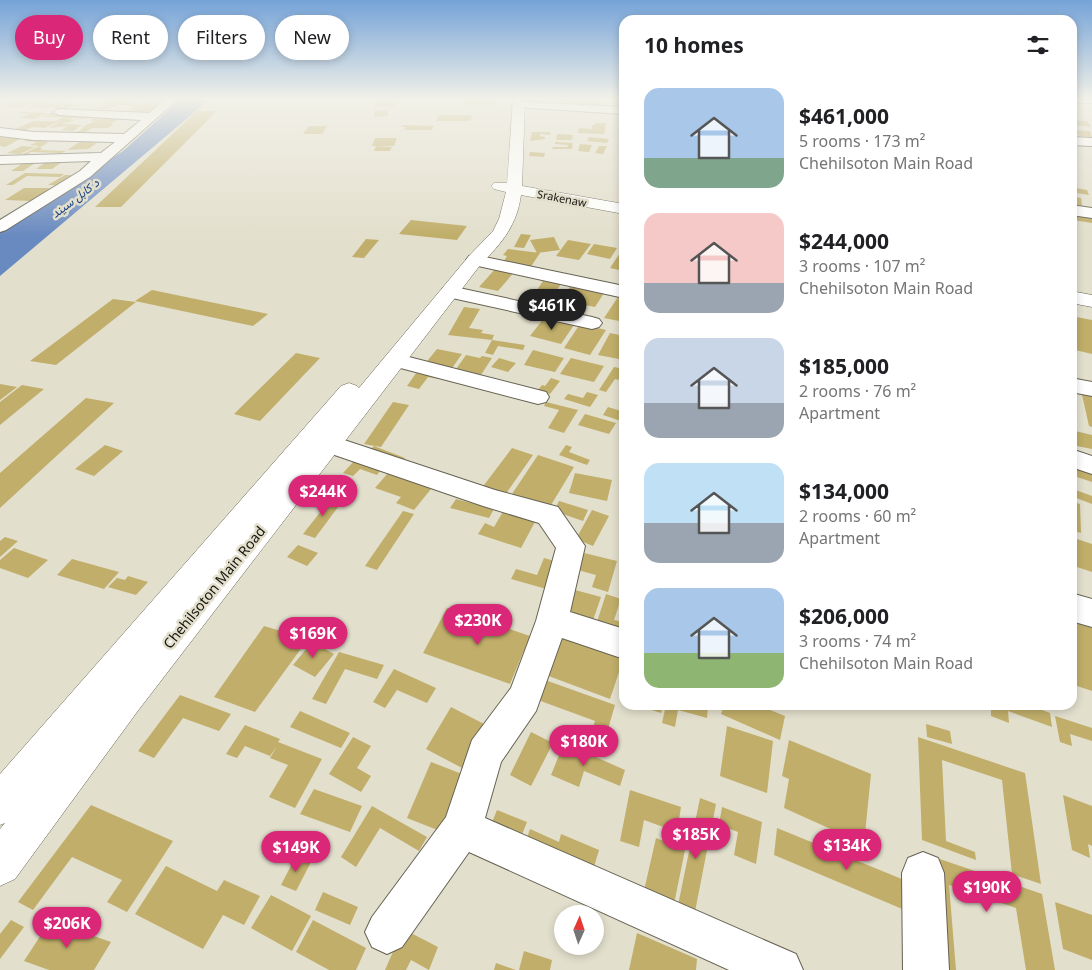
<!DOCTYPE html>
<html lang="en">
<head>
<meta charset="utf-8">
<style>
	:root { --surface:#fff; --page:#f6f6f6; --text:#202124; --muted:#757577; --accent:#db2777 }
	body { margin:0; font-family:"Noto Sans",Vazirmatn,sans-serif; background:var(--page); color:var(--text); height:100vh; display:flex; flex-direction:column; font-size:19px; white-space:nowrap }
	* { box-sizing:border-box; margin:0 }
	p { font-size:16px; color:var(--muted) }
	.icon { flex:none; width:28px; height:28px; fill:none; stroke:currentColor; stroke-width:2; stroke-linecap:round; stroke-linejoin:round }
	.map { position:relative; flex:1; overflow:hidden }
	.details { position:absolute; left:619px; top:15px; width:458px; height:695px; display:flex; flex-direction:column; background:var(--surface); border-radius:15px; box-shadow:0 2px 8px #0003 }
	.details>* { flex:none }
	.hud { position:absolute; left:15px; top:15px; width:475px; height:45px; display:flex; gap:10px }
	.needle { width:32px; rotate:3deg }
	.tools { position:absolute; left:554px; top:905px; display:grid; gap:10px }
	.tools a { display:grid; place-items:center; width:50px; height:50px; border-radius:50%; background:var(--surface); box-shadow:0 2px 8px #0003; font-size:25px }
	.price { position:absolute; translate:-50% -42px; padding:0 11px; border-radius:18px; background:var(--accent); color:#fff; font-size:16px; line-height:32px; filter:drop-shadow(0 1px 2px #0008) }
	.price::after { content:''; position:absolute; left:50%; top:30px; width:15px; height:11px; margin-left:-8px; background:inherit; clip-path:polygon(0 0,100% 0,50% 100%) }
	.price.active { background:#222; color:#fff }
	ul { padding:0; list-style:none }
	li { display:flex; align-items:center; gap:15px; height:125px; padding:0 25px }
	li span { display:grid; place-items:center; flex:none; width:140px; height:100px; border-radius:15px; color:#555 }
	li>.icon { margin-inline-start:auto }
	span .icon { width:60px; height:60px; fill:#fffc; stroke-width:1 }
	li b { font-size:21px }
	h2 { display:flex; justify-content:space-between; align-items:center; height:60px; padding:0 25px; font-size:21px }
	.pill { padding:0 18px; border-radius:22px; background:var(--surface); box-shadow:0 2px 8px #0003; font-size:18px; line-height:45px }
	.pill.active { background:var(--accent); color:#fff }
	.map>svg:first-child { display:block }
	.water { fill:#698ac0 }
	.building { fill:#c0ae6a }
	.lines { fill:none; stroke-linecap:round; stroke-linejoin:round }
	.minor-casing { stroke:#666253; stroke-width:2 }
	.major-casing { stroke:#666253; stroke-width:1 }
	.minor { fill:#fff; fill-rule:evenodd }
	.major { fill:#fff; fill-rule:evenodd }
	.labels { text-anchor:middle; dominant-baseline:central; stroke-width:5; stroke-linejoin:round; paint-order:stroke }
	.far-street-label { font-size:11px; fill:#15140e; stroke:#e3dfcd }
	.far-water-label { font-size:12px; font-style:italic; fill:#194284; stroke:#e3dfcd }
	.street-label { font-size:14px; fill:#15140e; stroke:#e3dfcd }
</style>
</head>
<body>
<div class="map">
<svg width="1092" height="970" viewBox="0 0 1092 970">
	<rect width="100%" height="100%" fill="#e3dfcd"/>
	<path class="water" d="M180,100h29l-209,176v-44l123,-81z"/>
	<path class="building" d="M8,100h5l-2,1 25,-1 -14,8 -17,-1 7,-3 10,-1 -19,-1z
		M117,100l17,1 -7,4h-11l-7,4h-12l9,-6h7z
		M467,100l26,1 -2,4 -26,-1z
		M565,100h15l-2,5 -14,-1z
		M583,100h16l-1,7h-17z
		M37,103l19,1 -8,4h-19z
		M58,103l17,1 -8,4h-17z
		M162,103l-12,10h-17l10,-9 -13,10h-6l11,-8h-8l4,-2z
		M376,103h20l-1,3 -20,1z
		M388,110v6l-14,1v-6z
		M197,111h20l-96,96h-26z
		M22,112l26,1 -13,6 -15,-1 9,-4 -11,-1z
		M51,113l24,1 -4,2h33l-10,5h-4l7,-4h-8l-4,2 -13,-1 -2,1 5,1 -14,4 21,1 -9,6 -12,-1 7,-4 -19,2 13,-8 -17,8 -13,-1 -12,6 -11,-1 24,-11h22l8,-4h-21z
		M439,115h34l-3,6h-34z
		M106,116l17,1 -13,7h4l-6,4h-16l-8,5 -7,-1 8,-5h-3z
		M1071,120l16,1 4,6 -20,-2z
		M595,123h11l-2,11 -26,-1 1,-5 13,1v-4h3z
		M403,125l31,1 -3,4h-27l2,-3h-5z
		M309,126h18l-5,8h-19z
		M1074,130l16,1 2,6 -13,-1z
		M532,132h18v3l-10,-1v2l5,1v2l-15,2z
		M557,134l16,1 -1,5h-16z
		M0,137l22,1 -17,9 -5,-1z
		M589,137l20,2 -2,4 -20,-2z
		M30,138l21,1 -6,3h4l-10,6h4l-3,2 26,1 -4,2 -31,-1 -10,6h-5l9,-3 -2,-1 16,-8 -9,-1 7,-3 -13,-1z
		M375,138h22l-3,8h-22z
		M84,139h9l-6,3 10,1 -9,6 -21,1z
		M555,142l18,1 -1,6h-20l1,-2h14l1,-2 -13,-1z
		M580,144l12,1 -3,7 -11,-1z
		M22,146l13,1 -15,7 -13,-1z
		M376,146l16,1 -2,4h-16z
		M599,146h8l-4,8 -8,-1z
		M530,152l15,1 -1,4 -15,-1z
		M50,159h16l-14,10h-16z
		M28,160h12l-17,11h-12z
		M25,173l39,1 -4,3 -33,-1 -14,9h-7z
		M65,175h7l-17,10h-7z
		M1071,187l16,3 2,5 -18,-3z
		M24,188h26l-18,13 -27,-1z
		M1071,196l10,2 1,8 -11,-2z
		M1071,211l21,4v8l-19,-3z
		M411,220l56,6 -10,14 -58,-6z
		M521,234l10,1 -7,13 -10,-1z
		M554,237l6,13 -23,3 -7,-13z
		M366,239l13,1 -15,18 -12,-1z
		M568,240l23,4 -12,16 -23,-4z
		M594,244l23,4 -7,11 -23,-5z
		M624,247v24l-14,-3z
		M508,249l32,4 -10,15 -28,-4 5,-8 -4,-1z
		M496,268l19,3 -17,20 -19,-4z
		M543,281l18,3 -13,18 -17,-3z
		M570,287l34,6 -9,14 -35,-7z
		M152,290l116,24 -15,12 -118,-25z
		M618,297l6,1v24l-20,-4z
		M113,299l23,3 -80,63 -26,-4z
		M464,307l16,2 -11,19 14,2 -2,3 13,2 -2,5 -44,-5z
		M1071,316l21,4v34l-21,-5z
		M544,318l30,7 -13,19 -31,-8z
		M580,324l26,6 -16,25 -26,-7z
		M610,333l14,3v24l-26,-5z
		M492,340l33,5 -2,5 -25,-4 -5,9 -8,-2z
		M437,349l25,5 -12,17 -26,-6z
		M533,350l31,8 -9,14 -31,-7z
		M296,353l24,5 -60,63 -26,-7z
		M466,355l14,3 2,-2 10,2 -13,20 -25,-6z
		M499,358l17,5 -8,9 -17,-5z
		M571,358l33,8 -10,16 -34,-8z
		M614,367l10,2v12l-9,-2 -9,13 -7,-2z
		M419,369l24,4 -4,6 -11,-2 -9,12 -12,-3z
		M551,378l9,3 -10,13 -12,-4 4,-5 3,1z
		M0,384l17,3 -17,13z
		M22,385l22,4 -44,36v-23z
		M1081,390l11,2v35l-3,-1z
		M587,392l11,3 -8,12 -26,-8 4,-5 15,4z
		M86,398l28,5 -114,105v-35z
		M393,402l16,3 -28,42 -17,-3z
		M546,402l32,8 -14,23 -16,-5 11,-18 -15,-4z
		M624,405v17l-21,-7 5,-8 13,4z
		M585,414l31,9 -7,11 -31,-9z
		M1071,430l21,5v14l-20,-4z
		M105,445l18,6 -29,25 -19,-7z
		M566,445l6,2 -3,5 21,8 -3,5 -28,-10z
		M374,446l31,12 -6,7 -32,-12z
		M512,448l21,7 -30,43 -22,-9z
		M538,455l36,12 -26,43 -38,-13z
		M355,460l27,8 -5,7 -17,-6 -7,7 -10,-3z
		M1071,461l21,7v14l-18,-6 -1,13 19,7v8l-21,-8z
		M388,473l43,16 -17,21 -18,-7 5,-6 -26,-9z
		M575,473l37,7 -5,21 -38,-8z
		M333,496l11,3 -29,39 -12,-4z
		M456,499l38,10 -5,9 -39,-10z
		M559,501l29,9 -5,11 -29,-10z
		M1071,501l9,3 1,29 -10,-3z
		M504,510l32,10 -15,28 -43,-14 7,-11 9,4z
		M592,510l17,6 -16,30 -17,-7z
		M403,511l11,3 -37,56 -12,-4z
		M5,537l13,4 -18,16v-16z
		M1071,537l21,7v28l-21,-7z
		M298,545l20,8 -11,13 -20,-9z
		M14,548l34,12 -20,18 -28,-10v-8z
		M580,552l37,9 -9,31 -16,-5 4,-12 -22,-6z
		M544,558l17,5 -11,27 -39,-11 5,-10 21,6z
		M72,559l47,13 -15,17 -47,-14z
		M128,576l20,6 -12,13 -28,-8 9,-9 8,2z
		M564,587l37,10 -11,32 -34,-20z
		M606,594l15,5 -7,21 10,2v19l-30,-10z
		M447,608l83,28 -20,48 -87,-31z
		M1071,612l21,6v73l-21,-7z
		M264,626l44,13 -53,73 -41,-15z
		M564,632l60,25 -14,42 -64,-24z
		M312,642l22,12 -19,23 -22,-12z
		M339,652l45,13 -7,14 -32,-10 -19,35 -14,-5z
		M394,669l42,19 -9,15 -30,-13 -12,18 -12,-6z
		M545,680l70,25 -14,48 -15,-6 9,-26 -57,-21z
		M180,695l51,19 -12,17 -36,-13 -29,40 -16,-7z
		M636,705h27l-2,8z
		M666,705h42l-1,13 -29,-8 -3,17 -13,-4z
		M724,705h34l27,11 -5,24 -59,-26z
		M991,705h38l21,8 2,14 -44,-16 1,12 -18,-7z
		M451,707l37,19 -24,43 -38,-20z
		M300,711l50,22 -9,15 -51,-21z
		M1055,716l37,12v13l-22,-7 2,12 -12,-4z
		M926,724l24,7 2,13 -25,-7z
		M245,725l35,14 -2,3 44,17 -27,49 -26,-11 19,-32 -18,-7 7,-12 -7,10 -25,-10 -8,12 -11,-4z
		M727,726l46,15 -6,52 -47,-17z
		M531,732l22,11 -22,43 -21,-11z
		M353,737l18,9 -14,22 14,8 -10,16 -32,-18z
		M918,737l107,36 16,111 -29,-10 -10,-94 -60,-20 4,81 29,11 1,8 -54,-20z
		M789,740l82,34 -7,70 -80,-36 5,-29 -7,-3z
		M564,743l61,27 -5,16 -36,-15 -5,16 -28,-12z
		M431,762l31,12 -22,57 -33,-13z
		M314,789l48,17 -12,26 -50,-18z
		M630,790l51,17 -4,25 -33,-12 -5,27 -19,-6z
		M1063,795l29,11v40l-4,-2 2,14 -18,-8z
		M700,798l16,6 -23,118 -17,-7z
		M91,805l82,36 -46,71 -20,-10 15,-22 -50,-23 -39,53 -15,-8z
		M372,806l55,31 -8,14 -39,-23 -24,39 -15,-10z
		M722,807l40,15 -6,42 -22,-9 4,-23 -19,-7z
		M497,810l30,12 -6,15 -30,-12z
		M777,828l137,56 5,32 -145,-61z
		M530,829l29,13 2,-8 38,16 -8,27 -67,-30z
		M656,838l29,12 -12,59 -30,-14z
		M928,855l114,39 13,76h-29l-10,-62 -67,-23 7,85h-21z
		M296,856l15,6 -15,29 -15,-6z
		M166,866l51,25 7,-11 36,16 -16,29 -21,-10 -20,34 -68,-35z
		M323,892l35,15 -8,18 -35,-15z
		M271,895l40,21 -19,35 -41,-23z
		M1055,902l37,13v45l-29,-11z
		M11,920l13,7 -24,32v-25z
		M313,920l53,28 -10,22h-27l-33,-18z
		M50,921l61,21 -17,28h-45l-25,-9z
		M403,929l35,18 -9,23 -18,-10 -5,10h-21z
		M637,933l60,26 -1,11h-67z
		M524,951l28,9 -2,10h-31z
		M496,963l20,7h-22z"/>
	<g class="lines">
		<defs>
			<path id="minor" d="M164,100h13l-87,77 -84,53 -6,2v-12l80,-49 11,-10 -91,3v-8l101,-3 14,-11 -81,-2 -34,-4v-8l34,4 90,2 17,-14 -82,-5 -6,-3 6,-3 90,4z
				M1073,100h19v3h-13z
				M518,102l106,5v7l-110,-7 -2,-2z
				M1071,137l21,1v8l-21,-1z
				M1071,205l21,3v10l-21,-3z
				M475,255l149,31v12l-155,-34 -3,-4 3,-4z
				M450,286l142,31 7,2 3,4 -3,4 -7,2 -149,-33 -2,-4 2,-4z
				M397,354l149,38 3,5 -3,5 -8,2 -149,-39 -3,-5 3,-5z
				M1071,378l21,4v14l-21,-4z
				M329,435l166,55 63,17 27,39 -15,66 54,17v30l-62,-21 -26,73 -35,51 -16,56 311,136 7,16h-74l-260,-118 -67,95 -15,7 -15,-7 -7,-15 7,-15 74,-100 26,-77 39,-52 25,-67 20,-73 -17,-25 -56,-17 -163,-56 -3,-6 3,-6z
				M1071,449l21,7v18l-21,-7z
				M1071,593l21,6v28l-21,-6z
				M923,852l15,6 6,15 5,97h-46l-1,-97 6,-15z"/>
			<path id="major" d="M513,100h12l-3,86 102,18v10l-103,-19c-4,30 -19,48 -40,69l-344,448 -122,167 -15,7v-57l5,-6 -5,2v-51l341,-388 8,-3 8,3 2,2 110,-132 24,-25 6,-12 7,-27 -12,-3 -3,-3 3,-3h13z
				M1071,291l21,4v12l-21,-4z"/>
		</defs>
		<use href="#minor" class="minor-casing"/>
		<use href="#major" class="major-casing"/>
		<use href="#minor" class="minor"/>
		<use href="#major" class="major"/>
	</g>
	<linearGradient id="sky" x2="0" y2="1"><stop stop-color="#75a3d8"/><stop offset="0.42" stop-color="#f2f1e8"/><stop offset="1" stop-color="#f2f1e8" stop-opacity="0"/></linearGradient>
	<rect width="1092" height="236" fill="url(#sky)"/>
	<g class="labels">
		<g class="far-street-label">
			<text transform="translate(562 198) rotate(11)">Srakenaw</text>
		</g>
		<g class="far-water-label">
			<text transform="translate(75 198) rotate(-37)">د کابل سيند</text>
		</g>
		<g class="street-label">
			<text transform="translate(214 587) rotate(-51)">Chehilsoton Main Road</text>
		</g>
	</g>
</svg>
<div class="tools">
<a><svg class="needle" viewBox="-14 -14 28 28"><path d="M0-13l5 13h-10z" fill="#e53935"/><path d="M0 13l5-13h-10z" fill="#757577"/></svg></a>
</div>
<b class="price active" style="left:552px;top:331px">$461K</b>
<b class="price" style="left:323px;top:517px">$244K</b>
<b class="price" style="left:478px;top:646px">$230K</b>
<b class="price" style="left:313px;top:659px">$169K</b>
<b class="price" style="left:584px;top:767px">$180K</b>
<b class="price" style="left:696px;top:860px">$185K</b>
<b class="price" style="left:847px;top:871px">$134K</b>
<b class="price" style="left:296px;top:873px">$149K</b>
<b class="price" style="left:987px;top:913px">$190K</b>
<b class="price" style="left:67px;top:949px">$206K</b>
<div class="hud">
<a class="pill active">Buy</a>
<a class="pill">Rent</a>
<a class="pill">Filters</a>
<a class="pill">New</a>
</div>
<section class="details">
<h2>10 homes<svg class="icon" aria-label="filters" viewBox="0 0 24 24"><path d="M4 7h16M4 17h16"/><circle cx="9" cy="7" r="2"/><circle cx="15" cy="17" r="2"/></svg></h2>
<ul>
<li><span style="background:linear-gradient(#a9c7e8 70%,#7fa58c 0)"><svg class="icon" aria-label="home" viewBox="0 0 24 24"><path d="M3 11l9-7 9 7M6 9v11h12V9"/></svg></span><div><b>$461,000</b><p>5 rooms · 173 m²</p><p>Chehilsoton Main Road</p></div></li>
<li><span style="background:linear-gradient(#f6c9c9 70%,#9aa5b1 0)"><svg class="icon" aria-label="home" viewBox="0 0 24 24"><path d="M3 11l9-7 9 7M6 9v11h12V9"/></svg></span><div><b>$244,000</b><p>3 rooms · 107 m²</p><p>Chehilsoton Main Road</p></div></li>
<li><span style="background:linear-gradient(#c9d6e8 65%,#9aa5b1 0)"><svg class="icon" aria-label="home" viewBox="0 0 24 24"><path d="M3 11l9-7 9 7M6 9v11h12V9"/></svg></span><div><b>$185,000</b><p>2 rooms · 76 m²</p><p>Apartment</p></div></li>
<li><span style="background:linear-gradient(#bfe0f5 60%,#9aa5b1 0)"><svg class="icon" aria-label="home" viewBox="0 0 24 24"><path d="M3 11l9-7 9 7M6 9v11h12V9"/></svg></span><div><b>$134,000</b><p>2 rooms · 60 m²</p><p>Apartment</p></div></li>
<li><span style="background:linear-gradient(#a9c7e8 65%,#8fb573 0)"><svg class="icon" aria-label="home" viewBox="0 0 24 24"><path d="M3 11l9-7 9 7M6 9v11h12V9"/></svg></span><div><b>$206,000</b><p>3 rooms · 74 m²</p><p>Chehilsoton Main Road</p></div></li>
</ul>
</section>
</div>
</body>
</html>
